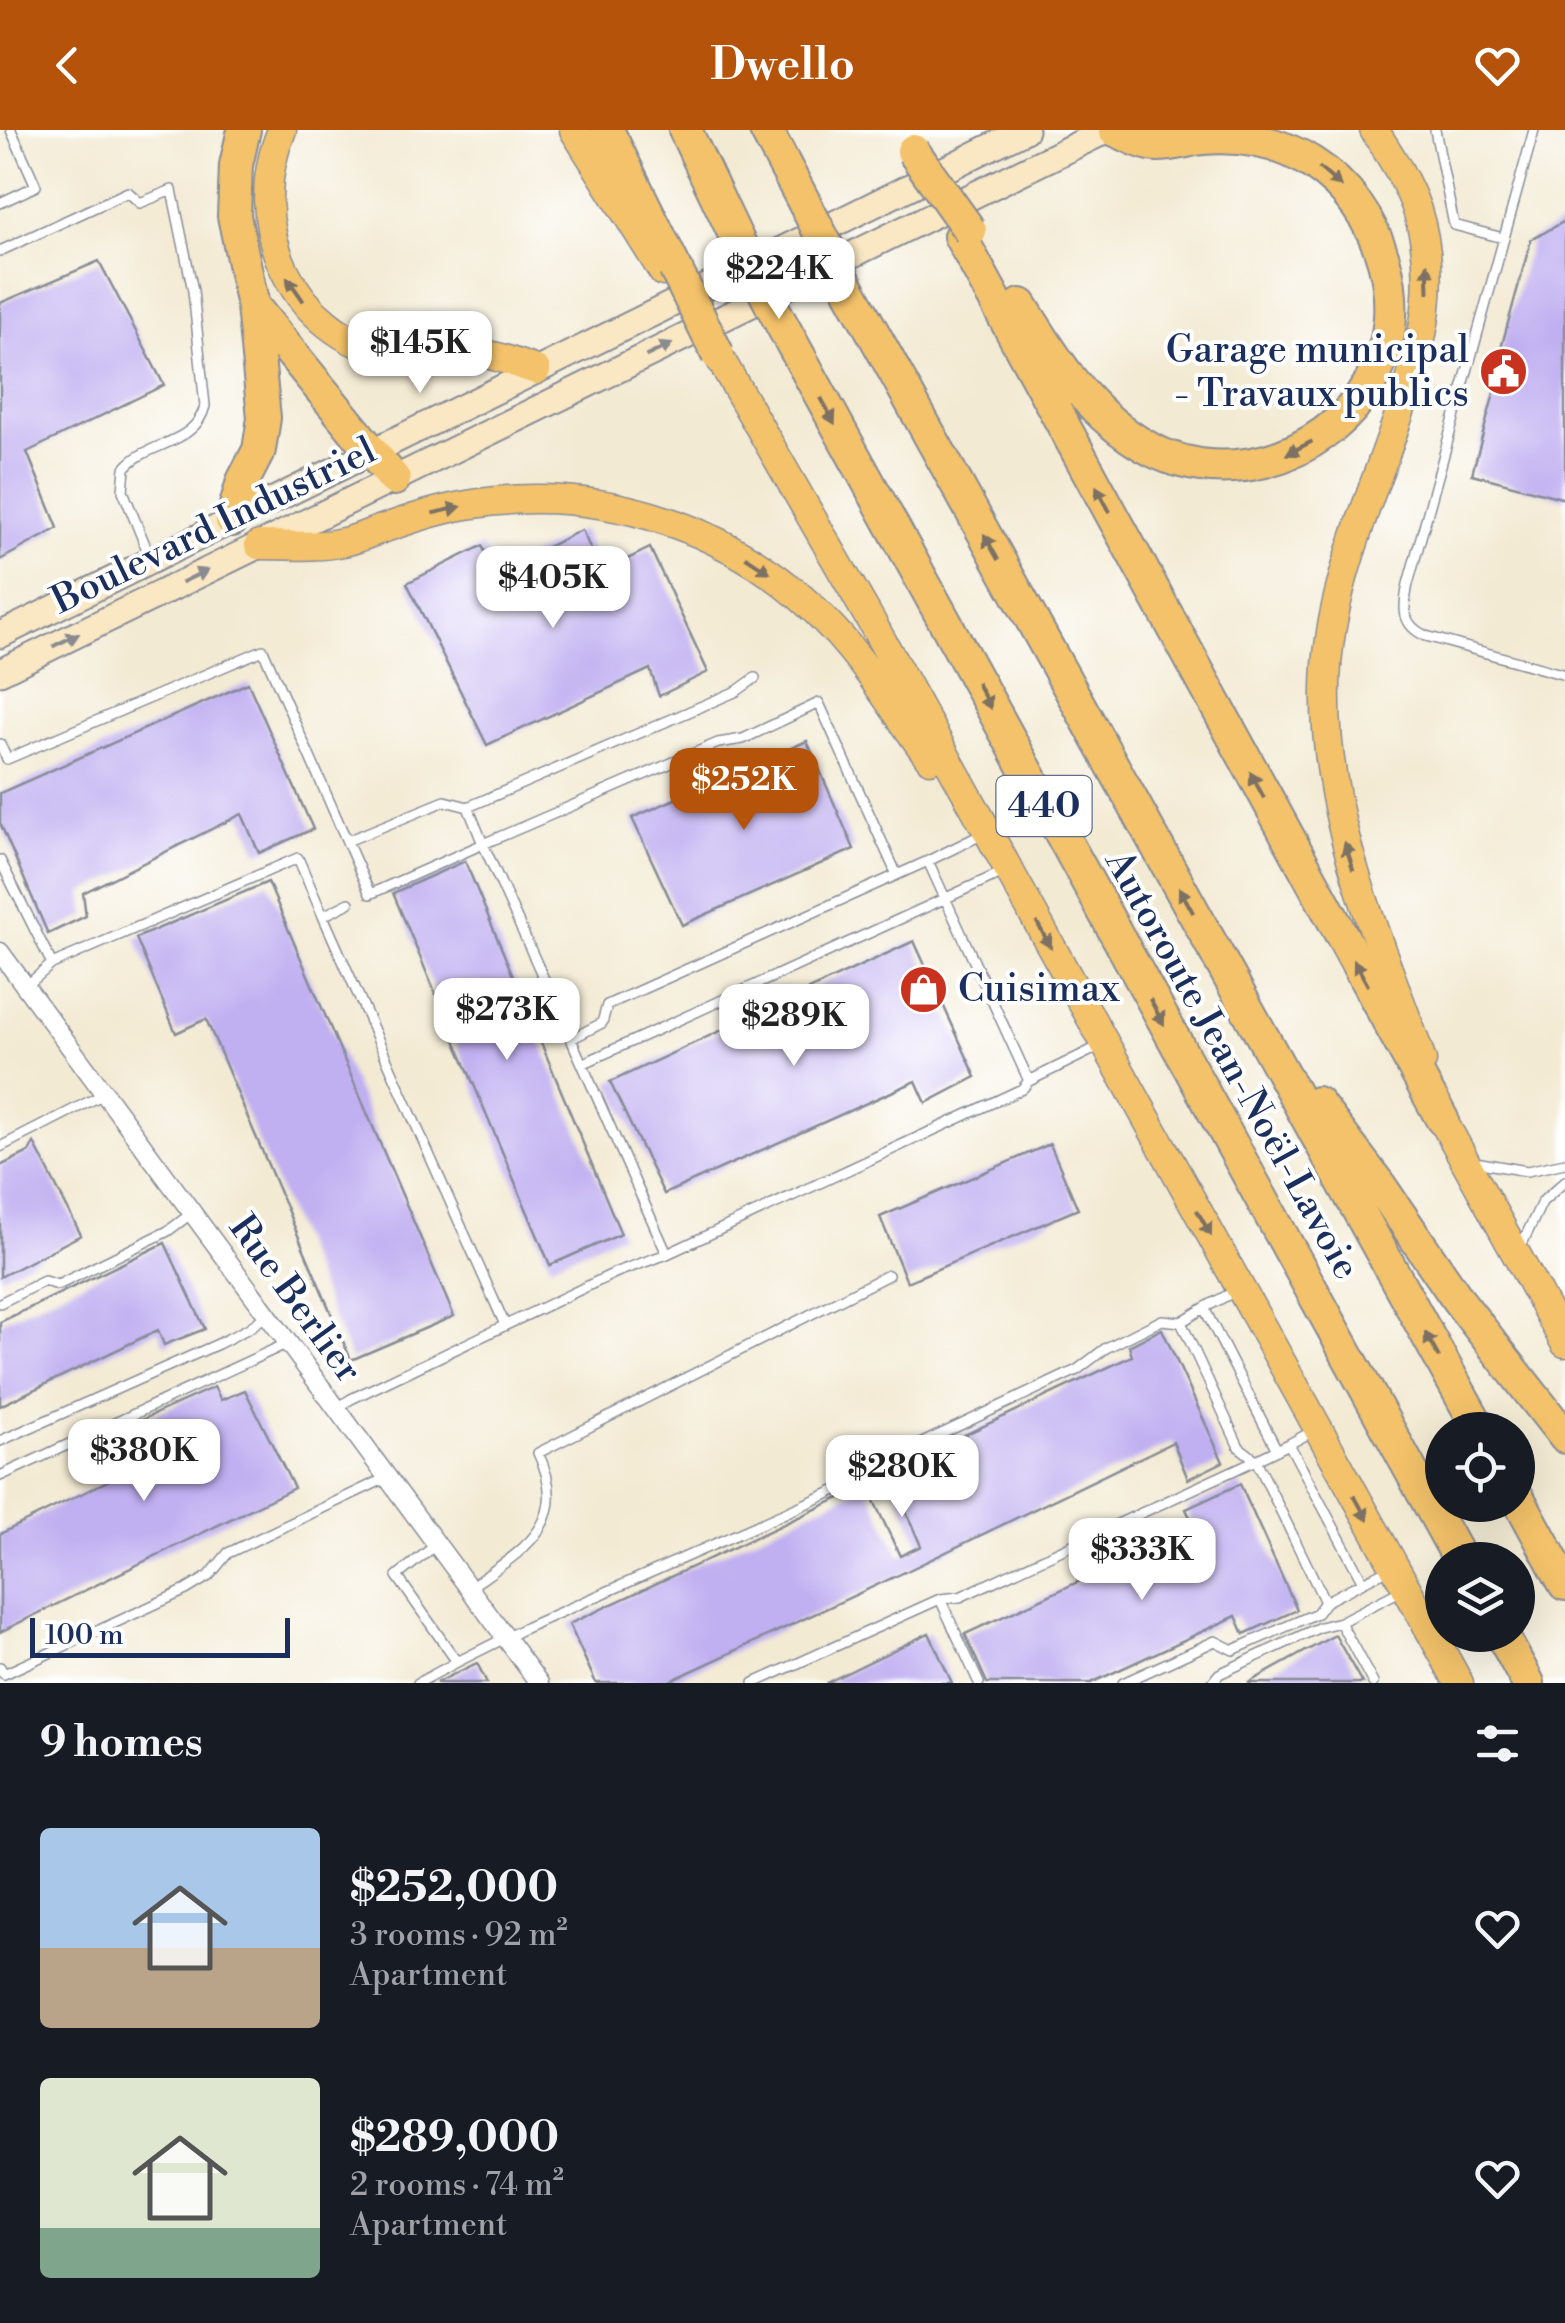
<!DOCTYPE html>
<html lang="en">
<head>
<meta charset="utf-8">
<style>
	:root { --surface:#171b24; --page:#20242c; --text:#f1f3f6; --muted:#9ea1a6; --accent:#b45309 }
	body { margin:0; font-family:"Libre Bodoni",serif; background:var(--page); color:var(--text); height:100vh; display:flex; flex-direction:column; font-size:38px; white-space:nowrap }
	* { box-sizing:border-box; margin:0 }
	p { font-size:32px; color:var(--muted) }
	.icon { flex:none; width:55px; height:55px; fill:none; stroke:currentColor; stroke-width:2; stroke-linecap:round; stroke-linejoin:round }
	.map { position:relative; height:1553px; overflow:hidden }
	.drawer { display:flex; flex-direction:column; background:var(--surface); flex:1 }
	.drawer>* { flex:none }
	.buttons { position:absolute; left:1425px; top:1282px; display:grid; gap:20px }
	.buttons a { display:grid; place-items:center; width:110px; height:110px; border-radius:50%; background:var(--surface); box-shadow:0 10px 40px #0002; font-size:50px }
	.scale { position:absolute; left:30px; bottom:25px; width:260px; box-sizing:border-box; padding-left:10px; border:5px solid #1b2f5e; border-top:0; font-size:28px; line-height:35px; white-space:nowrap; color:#1b2f5e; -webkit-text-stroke:8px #fff; paint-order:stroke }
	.price { position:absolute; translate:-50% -85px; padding:0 22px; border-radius:20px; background:#fff; color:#222; font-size:32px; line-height:65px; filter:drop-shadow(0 2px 5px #0008) }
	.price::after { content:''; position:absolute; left:50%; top:60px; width:30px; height:22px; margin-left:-15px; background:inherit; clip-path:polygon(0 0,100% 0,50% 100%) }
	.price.current { background:var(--accent); color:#fff }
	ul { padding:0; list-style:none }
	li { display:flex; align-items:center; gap:30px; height:250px; padding:0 40px }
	li span { display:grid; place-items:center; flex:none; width:280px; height:200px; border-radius:10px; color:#555 }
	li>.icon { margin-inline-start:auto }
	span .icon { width:120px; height:120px; fill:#fffc; stroke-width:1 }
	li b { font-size:42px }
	h2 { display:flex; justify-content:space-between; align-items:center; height:120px; padding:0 40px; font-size:42px }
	header { display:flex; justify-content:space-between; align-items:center; height:130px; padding:0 40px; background:var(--accent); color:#fff; font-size:45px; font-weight:600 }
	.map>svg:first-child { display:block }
	.building { fill:#c0aff1 }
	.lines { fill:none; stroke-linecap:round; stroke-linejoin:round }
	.lane-casing { stroke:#878c98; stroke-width:12 }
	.street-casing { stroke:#878c98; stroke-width:21 }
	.secondary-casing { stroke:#878c98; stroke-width:29 }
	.primary-casing { stroke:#878c98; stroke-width:31 }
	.highway-casing { stroke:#878c98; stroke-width:36 }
	.lane { stroke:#fff; stroke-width:9 }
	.street { stroke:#fff; stroke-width:18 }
	.secondary { stroke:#fae7c3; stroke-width:25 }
	.primary { stroke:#f3c26a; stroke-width:28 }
	.highway { stroke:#f3c26a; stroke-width:32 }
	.highway-bridge-casing { stroke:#878c98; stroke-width:36; stroke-linecap:butt }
	.highway-bridge { stroke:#f3c26a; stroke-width:32 }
	.oneway { fill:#7c7163 }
	.oneway2 { fill:#8a8b90 }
	.labels { text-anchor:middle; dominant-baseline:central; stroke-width:8; stroke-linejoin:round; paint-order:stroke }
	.shield { fill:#fff; stroke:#5f6d8e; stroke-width:2.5 }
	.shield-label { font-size:35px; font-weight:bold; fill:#1b2f5e }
	.poi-label { font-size:38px; fill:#1b2f5e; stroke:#fff; text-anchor:end }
	.street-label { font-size:38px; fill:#1b2f5e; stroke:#fff }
</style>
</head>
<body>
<header><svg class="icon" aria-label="back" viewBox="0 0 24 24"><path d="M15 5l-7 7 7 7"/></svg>Dwello<svg class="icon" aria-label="heart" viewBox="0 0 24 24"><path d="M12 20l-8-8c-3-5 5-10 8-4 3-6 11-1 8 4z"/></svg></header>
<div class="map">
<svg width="1565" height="1553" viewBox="0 0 1565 1553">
	<rect width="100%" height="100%" fill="#fff"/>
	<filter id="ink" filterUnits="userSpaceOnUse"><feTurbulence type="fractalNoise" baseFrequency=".01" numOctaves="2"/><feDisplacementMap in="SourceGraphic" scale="20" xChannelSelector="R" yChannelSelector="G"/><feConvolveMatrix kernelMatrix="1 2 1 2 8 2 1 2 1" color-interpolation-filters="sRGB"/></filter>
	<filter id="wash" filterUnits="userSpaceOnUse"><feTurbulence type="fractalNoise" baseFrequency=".0048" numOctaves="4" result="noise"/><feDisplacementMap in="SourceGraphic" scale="40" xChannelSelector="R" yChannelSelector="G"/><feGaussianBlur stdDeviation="2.25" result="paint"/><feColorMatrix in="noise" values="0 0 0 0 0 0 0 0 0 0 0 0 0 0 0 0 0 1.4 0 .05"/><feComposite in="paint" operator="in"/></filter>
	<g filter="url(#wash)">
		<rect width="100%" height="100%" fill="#f3ead3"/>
		<g id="blocks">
			<path class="building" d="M1565,91v278l-93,-25 25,-92 -5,-1 39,-141z
				M99,131l65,124 -137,67 31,76 -58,32v-257z
				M582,400l19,42 49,-24 58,124 -49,24 -9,-27 -163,76 -80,-162 75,-37 14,26z
				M248,553l65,146 -54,24 -17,-39 -159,79 3,23 -38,18 -48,-111v-30z
				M807,611l47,108 -172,76 -50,-107z
				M465,731l156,373 -71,31 -157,-372z
				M268,752l186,434 -103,44 -145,-341 -30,14 -40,-95z
				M914,811l62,136 -50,26 -10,-22 -252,113 -54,-112z
				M34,1013l47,92 -81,42v-111l29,-14z
				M1050,1014l28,65 -171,73 -27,-65z
				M165,1113l40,86 -41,16 -6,-15 -158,76v-84z
				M1162,1199l61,133 -35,17 -15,-37 -266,129 -241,112h-70l-27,-59 290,-135 5,-9 36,76 21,-10 -33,-75 244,-115 -3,-10z
				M214,1257l7,13 24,-10 49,98 -294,144v-98l148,-73 -20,-35z
				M1240,1354l57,126 -53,24 -8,-18 -145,67h-104l-22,-49 230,-106 -9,-19z
				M929,1503l23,50h-126z
				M1335,1505l27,48h-114z
				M477,1533l10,20h-51z"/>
		</g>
	</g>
	<g filter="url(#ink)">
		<use href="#blocks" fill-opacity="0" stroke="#878c98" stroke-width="2.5"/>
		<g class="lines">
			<defs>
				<path id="lane" d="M1435,0l19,95 49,13
					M1534,0l-126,454c-5,24 -7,41 18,52l139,39
					M0,73l36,-17 -25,-56
					M0,121l128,-59 12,11 32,-13 21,101 12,115c-10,40 -58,35 -80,62l-2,23 27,66
					M755,548l-18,13 -269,116 15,37 235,-101 25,-4 76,-36 78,172
					M0,614l7,15 256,-109 107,244 113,-50 88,195
					M983,704l-55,27 101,220 73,-36
					M347,711l98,-40 23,6
					M0,730l52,104 -27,23
					M928,731l-321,144 -5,18 -31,16 96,215 355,-165 7,-8
					M349,773l-26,13 182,409
					M52,834l246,-106 25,58
					M582,934l421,-192
					M0,1017l104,-53
					M1475,1032l52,9 38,-8
					M1520,1118l22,-46 23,-21
					M1237,1160l-33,18 73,142
					M0,1173l44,-22 14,4 110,-54 24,-18
					M336,1279l15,-10 266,-127 50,-18
					M1313,1301l-24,13 74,138 28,-14
					M0,1311l218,-97 31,-16 18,-13
					M1289,1314l-33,16 69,142 38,-20
					M0,1346l288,-133
					M437,1414l-40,32 60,86 68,-34 314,-139 11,-12 227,-107 29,-22 56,-28 19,2
					M469,1458c52,-37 104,-63 69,-135l350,-178
					M940,1469l39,84
					M0,1537l4,7 182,-84 23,-14 19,-23 160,-76
					M418,1553l39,-21
					M754,1553l186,-84 20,-2 296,-137 -17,-13 -58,-125 23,-14
					M1123,1553l92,-42 18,9 84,-37 8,-11
					M1212,1553l7,-9 101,-47 20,-5
					M1373,1553l-33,-61 64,-33"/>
				<path id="street" d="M0,822l539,731"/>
				<path id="secondary" d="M0,505l1025,-505
					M0,542l1107,-542"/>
				<path id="primary" d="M282,0c-40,94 9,204 112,225 33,7 64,-5 91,-1 17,3 35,11 51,16
					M574,0l89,142
					M1374,0c16,25 33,51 43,80 25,78 2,148 -24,222 -29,83 -66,166 -67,256 -3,132 53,251 96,373
					M718,225l153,266 588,1062
					M259,415c27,0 58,3 84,-3 12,-2 24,-8 36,-12 29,-10 58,-20 88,-25 135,-23 275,24 367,125 36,39 64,86 96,129
					M1436,972l6,17 123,224"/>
				<path id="highway" d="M607,0l68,138
					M685,0l51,107
					M766,0l39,74
					M960,106l482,883
					M850,161l630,1139
					M1021,175c32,52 64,104 117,137 78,50 185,20 232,-59 44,-74 13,-175 -58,-220 -32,-21 -71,-28 -109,-25 -15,2 -30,7 -45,7 -14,0 -30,-10 -43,-15
					M253,176l141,173
					M782,195l678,1235
					M232,390l11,-39 16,-31 5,-32 -11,-112 -19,-90 2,-51 8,-35
					M1317,973l63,83 78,114 107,137
					M1518,1368l47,86
					M1502,1505l26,48"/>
			</defs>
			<use href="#lane" class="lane-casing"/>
			<use href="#street" class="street-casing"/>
			<use href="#secondary" class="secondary-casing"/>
			<use href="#primary" class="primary-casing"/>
			<use href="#highway" class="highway-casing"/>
			<use href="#lane" class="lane"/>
			<use href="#street" class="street"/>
			<use href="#secondary" class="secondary"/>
			<use href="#primary" class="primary"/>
			<use href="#highway" class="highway"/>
			<defs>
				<path id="highway-bridge" d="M913,21l57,80
					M805,74l45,87
					M736,107l46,88
					M675,138l43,87"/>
			</defs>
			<use href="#highway-bridge" class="highway-bridge-casing"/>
			<use href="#highway-bridge" class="highway-bridge"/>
		</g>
		<defs><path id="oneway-solid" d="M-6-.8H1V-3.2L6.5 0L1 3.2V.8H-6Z" transform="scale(2.5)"/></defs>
		<g class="oneway">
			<use href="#oneway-solid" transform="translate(1330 47) rotate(41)"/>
			<use href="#oneway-solid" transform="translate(1428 148) rotate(-92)"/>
			<use href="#oneway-solid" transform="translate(295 159) rotate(-125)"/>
			<use href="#oneway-solid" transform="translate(828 281) rotate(62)"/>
			<use href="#oneway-solid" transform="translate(1299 318) rotate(153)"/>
			<use href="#oneway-solid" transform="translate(1103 369) rotate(-118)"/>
			<use href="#oneway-solid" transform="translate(447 380) rotate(-13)"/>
			<use href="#oneway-solid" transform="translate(991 417) rotate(-119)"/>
			<use href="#oneway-solid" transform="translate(758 435) rotate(33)"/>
			<use href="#oneway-solid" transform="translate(984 566) rotate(62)"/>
			<use href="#oneway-solid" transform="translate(1257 655) rotate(-118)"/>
			<use href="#oneway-solid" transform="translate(1349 726) rotate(-107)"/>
			<use href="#oneway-solid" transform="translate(1186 770) rotate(-119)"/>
			<use href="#oneway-solid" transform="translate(1044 805) rotate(61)"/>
			<use href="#oneway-solid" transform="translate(1361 843) rotate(-119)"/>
			<use href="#oneway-solid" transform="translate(1157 882) rotate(61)"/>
			<use href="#oneway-solid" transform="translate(1204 1093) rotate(61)"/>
			<use href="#oneway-solid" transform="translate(1432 1215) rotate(-119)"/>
			<use href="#oneway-solid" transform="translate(1361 1378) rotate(61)"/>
		</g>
		<g class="oneway2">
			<use href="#oneway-solid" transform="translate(659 220) rotate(-26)"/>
			<use href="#oneway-solid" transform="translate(195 446) rotate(-26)"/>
			<use href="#oneway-solid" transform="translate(66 510) rotate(-26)"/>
		</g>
	</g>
	<defs>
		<symbol id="civic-disc" viewBox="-11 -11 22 22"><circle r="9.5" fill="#c8321e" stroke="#fff"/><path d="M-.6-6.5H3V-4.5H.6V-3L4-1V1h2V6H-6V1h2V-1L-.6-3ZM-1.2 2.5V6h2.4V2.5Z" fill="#fff"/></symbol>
		<symbol id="shop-disc" viewBox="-11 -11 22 22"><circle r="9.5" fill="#c8321e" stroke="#fff"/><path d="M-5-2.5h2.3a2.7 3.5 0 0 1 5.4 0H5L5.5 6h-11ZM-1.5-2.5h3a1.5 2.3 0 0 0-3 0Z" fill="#fff"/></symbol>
	</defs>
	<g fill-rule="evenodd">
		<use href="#civic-disc" x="1476" y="214" width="55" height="55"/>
		<use href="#shop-disc" x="896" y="832" width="55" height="55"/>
	</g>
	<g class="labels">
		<rect class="shield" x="996.5" y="646" width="95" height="60" rx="8"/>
		<g class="shield-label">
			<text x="1044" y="676">440</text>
		</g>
		<g class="poi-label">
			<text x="1469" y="220">Garage municipal<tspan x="1469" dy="44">- Travaux publics</tspan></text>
			<text x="958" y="859" text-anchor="start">Cuisimax</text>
		</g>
		<g class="street-label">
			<text transform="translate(214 396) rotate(-26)">Boulevard Industriel</text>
			<text transform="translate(1232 935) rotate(61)">Autoroute Jean-Noël-Lavoie</text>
			<text transform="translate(295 1169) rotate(54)">Rue Berlier</text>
		</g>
	</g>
</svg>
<div class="buttons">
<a><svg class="icon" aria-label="locate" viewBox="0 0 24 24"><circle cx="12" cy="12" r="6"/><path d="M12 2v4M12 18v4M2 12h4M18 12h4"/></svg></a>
<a><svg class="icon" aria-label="layers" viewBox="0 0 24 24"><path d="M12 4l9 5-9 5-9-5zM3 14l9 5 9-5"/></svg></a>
</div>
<div class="scale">100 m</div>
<b class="price" style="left:779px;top:192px">$224K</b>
<b class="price" style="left:420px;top:266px">$145K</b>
<b class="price" style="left:553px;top:501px">$405K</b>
<b class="price current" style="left:744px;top:703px">$252K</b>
<b class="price" style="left:507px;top:933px">$273K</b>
<b class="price" style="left:794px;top:939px">$289K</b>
<b class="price" style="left:144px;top:1374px">$380K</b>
<b class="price" style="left:902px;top:1390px">$280K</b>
<b class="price" style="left:1142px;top:1473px">$333K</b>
</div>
<section class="drawer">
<h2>9 homes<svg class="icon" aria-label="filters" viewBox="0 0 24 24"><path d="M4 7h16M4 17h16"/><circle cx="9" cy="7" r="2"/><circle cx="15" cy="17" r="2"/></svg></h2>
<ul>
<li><span style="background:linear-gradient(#a9c7e8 60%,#b9a48a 0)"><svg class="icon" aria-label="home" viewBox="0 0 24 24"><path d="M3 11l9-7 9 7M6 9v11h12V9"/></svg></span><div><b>$252,000</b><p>3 rooms · 92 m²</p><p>Apartment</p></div><svg class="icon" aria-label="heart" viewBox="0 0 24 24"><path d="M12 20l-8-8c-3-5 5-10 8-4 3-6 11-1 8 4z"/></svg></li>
<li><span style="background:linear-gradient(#dfe7d0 75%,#7fa58c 0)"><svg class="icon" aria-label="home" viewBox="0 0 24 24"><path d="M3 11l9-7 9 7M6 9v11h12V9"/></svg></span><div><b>$289,000</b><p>2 rooms · 74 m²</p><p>Apartment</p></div><svg class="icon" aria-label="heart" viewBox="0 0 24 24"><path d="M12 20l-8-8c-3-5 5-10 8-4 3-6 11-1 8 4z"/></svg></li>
</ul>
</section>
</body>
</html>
